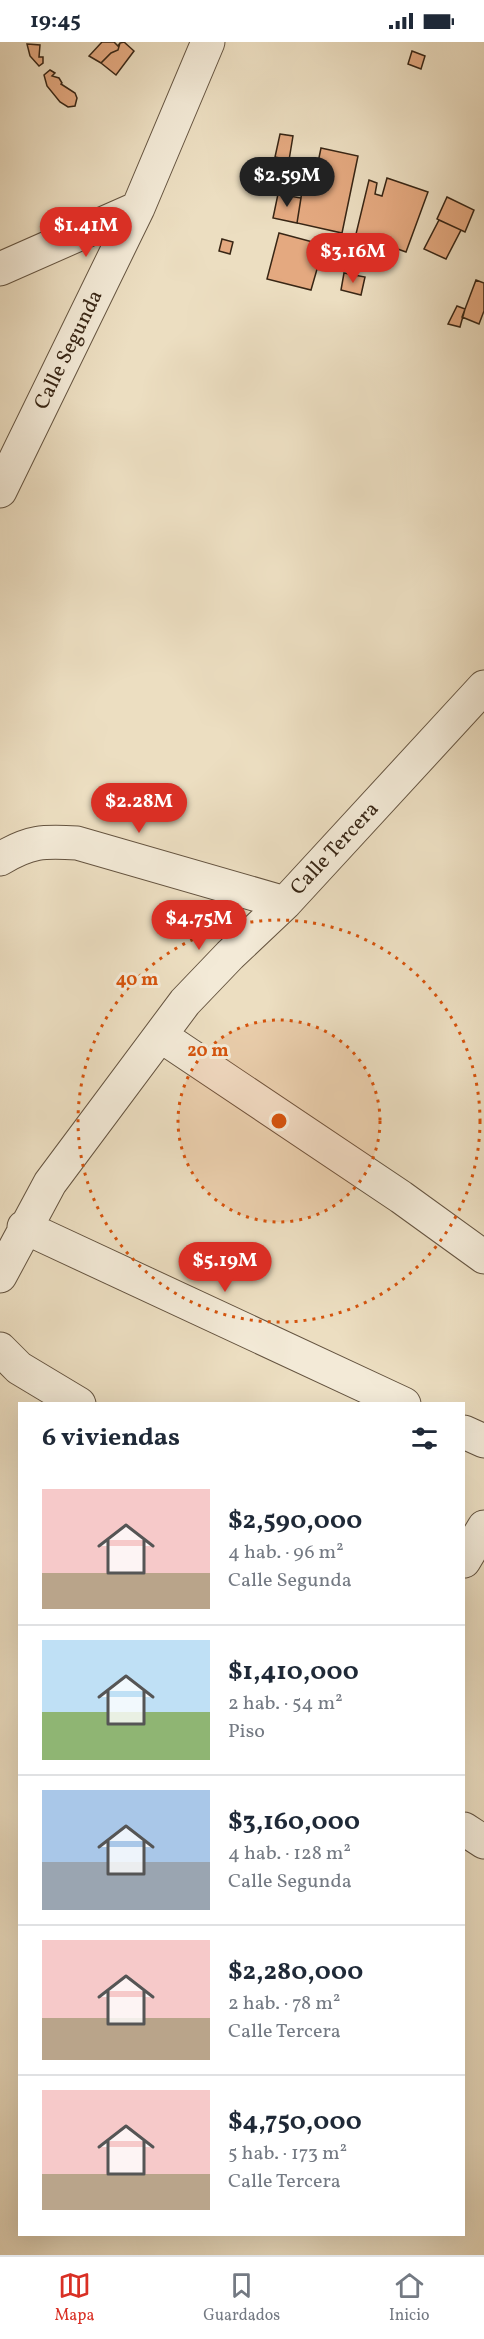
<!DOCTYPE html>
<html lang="es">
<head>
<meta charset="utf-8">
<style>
	:root { --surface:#fff; --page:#f6f6f7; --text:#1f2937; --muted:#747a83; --line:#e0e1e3; --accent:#d93025 }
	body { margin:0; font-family:Vollkorn,serif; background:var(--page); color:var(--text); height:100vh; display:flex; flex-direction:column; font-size:22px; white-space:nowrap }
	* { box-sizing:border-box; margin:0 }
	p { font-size:20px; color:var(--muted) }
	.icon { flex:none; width:33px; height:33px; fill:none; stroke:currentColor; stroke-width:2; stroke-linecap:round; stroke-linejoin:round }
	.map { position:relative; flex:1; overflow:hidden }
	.sheet { position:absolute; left:18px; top:1360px; width:447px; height:834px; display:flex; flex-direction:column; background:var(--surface); border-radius:0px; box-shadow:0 6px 24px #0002 }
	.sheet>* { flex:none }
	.price { position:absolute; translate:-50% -51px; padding:0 14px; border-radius:21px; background:var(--accent); color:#fff; font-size:20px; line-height:39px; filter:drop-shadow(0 2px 3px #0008) }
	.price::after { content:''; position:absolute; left:50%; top:36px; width:18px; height:14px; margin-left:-9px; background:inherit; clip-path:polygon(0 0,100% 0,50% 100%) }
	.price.selected { background:#222; color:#fff }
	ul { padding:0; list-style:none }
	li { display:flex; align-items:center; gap:18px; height:150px; padding:0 24px }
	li+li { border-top:2px solid var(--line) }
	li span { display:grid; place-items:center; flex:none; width:168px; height:120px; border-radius:0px; color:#555 }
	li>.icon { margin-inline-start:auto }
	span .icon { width:72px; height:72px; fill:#fffc; stroke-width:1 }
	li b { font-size:26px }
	h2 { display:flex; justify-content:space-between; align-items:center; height:72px; padding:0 24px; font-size:26px }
	.status { display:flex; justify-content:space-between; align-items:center; height:42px; padding:0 30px; background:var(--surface); direction:ltr }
	.status svg { height:16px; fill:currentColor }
	.tabs { display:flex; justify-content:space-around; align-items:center; height:84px; border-top:2px solid var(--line); background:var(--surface); font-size:16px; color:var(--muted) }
	.tabs a { display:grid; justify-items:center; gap:3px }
	.tabs .selected { color:var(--accent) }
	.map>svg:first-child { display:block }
	.building { fill:#e4a980; stroke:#382615; stroke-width:1.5 }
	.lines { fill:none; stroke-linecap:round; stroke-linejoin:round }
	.street-casing { stroke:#655440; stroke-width:35 }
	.street { stroke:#f3ead7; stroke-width:33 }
	.ring { fill:none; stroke:#d6540d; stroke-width:3; stroke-dasharray:3 6 }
	.labels { text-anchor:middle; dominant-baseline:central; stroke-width:6; stroke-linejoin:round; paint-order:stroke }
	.street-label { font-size:21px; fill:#382615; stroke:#f3ead7 }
	.centre { fill:#d6540d; stroke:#f3ead7; stroke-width:3 }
	.ring-label { font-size:18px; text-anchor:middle; font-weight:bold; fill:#d6540d; stroke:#f3ead7; stroke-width:6; stroke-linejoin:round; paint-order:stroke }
</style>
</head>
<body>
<div class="status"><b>19:45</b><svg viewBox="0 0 49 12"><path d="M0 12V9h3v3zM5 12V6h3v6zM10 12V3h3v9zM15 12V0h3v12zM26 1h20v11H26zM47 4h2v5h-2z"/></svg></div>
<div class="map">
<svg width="484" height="2213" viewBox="0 0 484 2213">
	<rect width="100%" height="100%" fill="#ecdec1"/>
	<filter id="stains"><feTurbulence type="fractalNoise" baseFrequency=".00333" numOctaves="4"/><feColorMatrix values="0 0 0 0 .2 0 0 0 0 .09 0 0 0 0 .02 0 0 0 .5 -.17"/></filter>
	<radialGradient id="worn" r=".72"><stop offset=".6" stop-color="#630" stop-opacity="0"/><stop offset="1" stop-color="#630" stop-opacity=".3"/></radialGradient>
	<path class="building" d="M102,0h12l4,4 2,-3 -2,7 -7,3 -10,10 -12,-7z
		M124,0l10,9 -18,24 -15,-12 10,-10 7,-3 2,-7z
		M27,2l13,1 -1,12h4v6l-4,3 -9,-10z
		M412,9l13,5 -4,13 -13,-5z
		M50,28l5,3 -3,3 7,2 3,5 -1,1 14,9 2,5 -2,8 -7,1 -8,-5 -13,-16 -3,-11z
		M280,92l13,2 -4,24 -14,-3z
		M321,106l37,8 -16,77 -45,-10 6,-38 10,2z
		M275,119l7,2 -2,13 -7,-1z
		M387,136l41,14 -22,60 -50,-18 13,-54 8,3 -2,11 7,2z
		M278,152l23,4 -4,25 -24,-5z
		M447,155l27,13 -9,22 -28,-13z
		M439,178l22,10 -15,29 -22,-10z
		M279,191l45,12 -13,45 -44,-11z
		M222,197l11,3 -3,12 -11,-3z
		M344,231l21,4 -4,18 -20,-5z
		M476,238l8,3v28l-5,13 -17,-7z
		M457,264l8,3 -5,18 -12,-3z"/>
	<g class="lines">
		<defs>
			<path id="street" d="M0,227l138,-61
				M0,449l138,-283 70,-166
				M0,817c30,-18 43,-18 77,-16l208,60
				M161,994l240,161 83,60
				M24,1185l380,177
				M0,1234l50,-93 135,-181 45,-47 55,-52 199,-216
				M0,1307l19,19 60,36
				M464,1390l20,9
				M464,1519l20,-34
				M464,1787l20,13"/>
		</defs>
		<use href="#street" class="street-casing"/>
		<use href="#street" class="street"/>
	</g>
	<circle cx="279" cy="1079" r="101" fill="#d6540d" fill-opacity=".12"/>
	<g class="ring">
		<circle cx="279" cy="1079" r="101"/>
		<circle cx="279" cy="1079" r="201"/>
	</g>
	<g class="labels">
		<g class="street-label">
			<text transform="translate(69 308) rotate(-64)">Calle Segunda</text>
			<text transform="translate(335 807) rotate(-47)">Calle Tercera</text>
		</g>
	</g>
	<circle cx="279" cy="1079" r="9" class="centre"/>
	<g class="ring-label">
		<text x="137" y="943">40 m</text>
		<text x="208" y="1014">20 m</text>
	</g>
	<rect width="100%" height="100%" filter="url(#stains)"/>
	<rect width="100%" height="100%" fill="url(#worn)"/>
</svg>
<b class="price selected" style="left:287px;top:166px">$2.59M</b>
<b class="price" style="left:86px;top:216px">$1.41M</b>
<b class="price" style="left:353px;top:242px">$3.16M</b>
<b class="price" style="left:139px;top:792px">$2.28M</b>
<b class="price" style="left:199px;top:909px">$4.75M</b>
<b class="price" style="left:225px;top:1251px">$5.19M</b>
<section class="sheet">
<h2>6 viviendas<svg class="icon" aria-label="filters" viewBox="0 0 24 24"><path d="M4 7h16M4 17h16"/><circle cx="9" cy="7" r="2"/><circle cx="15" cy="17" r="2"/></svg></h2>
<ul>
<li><span style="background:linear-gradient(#f6c9c9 70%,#b9a48a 0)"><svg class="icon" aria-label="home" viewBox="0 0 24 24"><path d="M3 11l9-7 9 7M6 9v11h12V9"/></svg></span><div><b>$2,590,000</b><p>4 hab. · 96 m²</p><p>Calle Segunda</p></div></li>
<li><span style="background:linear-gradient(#bfe0f5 60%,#8fb573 0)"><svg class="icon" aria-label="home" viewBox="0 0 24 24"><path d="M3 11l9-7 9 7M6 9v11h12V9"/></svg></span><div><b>$1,410,000</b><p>2 hab. · 54 m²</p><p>Piso</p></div></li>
<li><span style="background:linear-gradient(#a9c7e8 60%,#9aa5b1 0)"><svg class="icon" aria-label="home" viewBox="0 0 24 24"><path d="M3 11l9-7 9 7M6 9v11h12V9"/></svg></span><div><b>$3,160,000</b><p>4 hab. · 128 m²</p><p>Calle Segunda</p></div></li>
<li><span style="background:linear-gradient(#f6c9c9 65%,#b9a48a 0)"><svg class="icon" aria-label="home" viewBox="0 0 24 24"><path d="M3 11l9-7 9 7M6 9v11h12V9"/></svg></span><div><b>$2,280,000</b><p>2 hab. · 78 m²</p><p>Calle Tercera</p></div></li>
<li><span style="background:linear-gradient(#f6c9c9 70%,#b9a48a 0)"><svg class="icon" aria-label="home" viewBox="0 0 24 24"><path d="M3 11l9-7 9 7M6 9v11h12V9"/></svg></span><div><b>$4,750,000</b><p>5 hab. · 173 m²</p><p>Calle Tercera</p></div></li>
</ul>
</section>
</div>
<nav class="tabs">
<a class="selected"><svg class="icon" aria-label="map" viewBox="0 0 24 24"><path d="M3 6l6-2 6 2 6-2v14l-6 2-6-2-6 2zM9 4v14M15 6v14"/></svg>Mapa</a>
<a><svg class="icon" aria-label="saved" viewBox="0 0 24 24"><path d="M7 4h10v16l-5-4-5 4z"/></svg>Guardados</a>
<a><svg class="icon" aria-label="home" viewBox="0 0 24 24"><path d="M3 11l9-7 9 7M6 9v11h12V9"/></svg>Inicio</a>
</nav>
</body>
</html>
